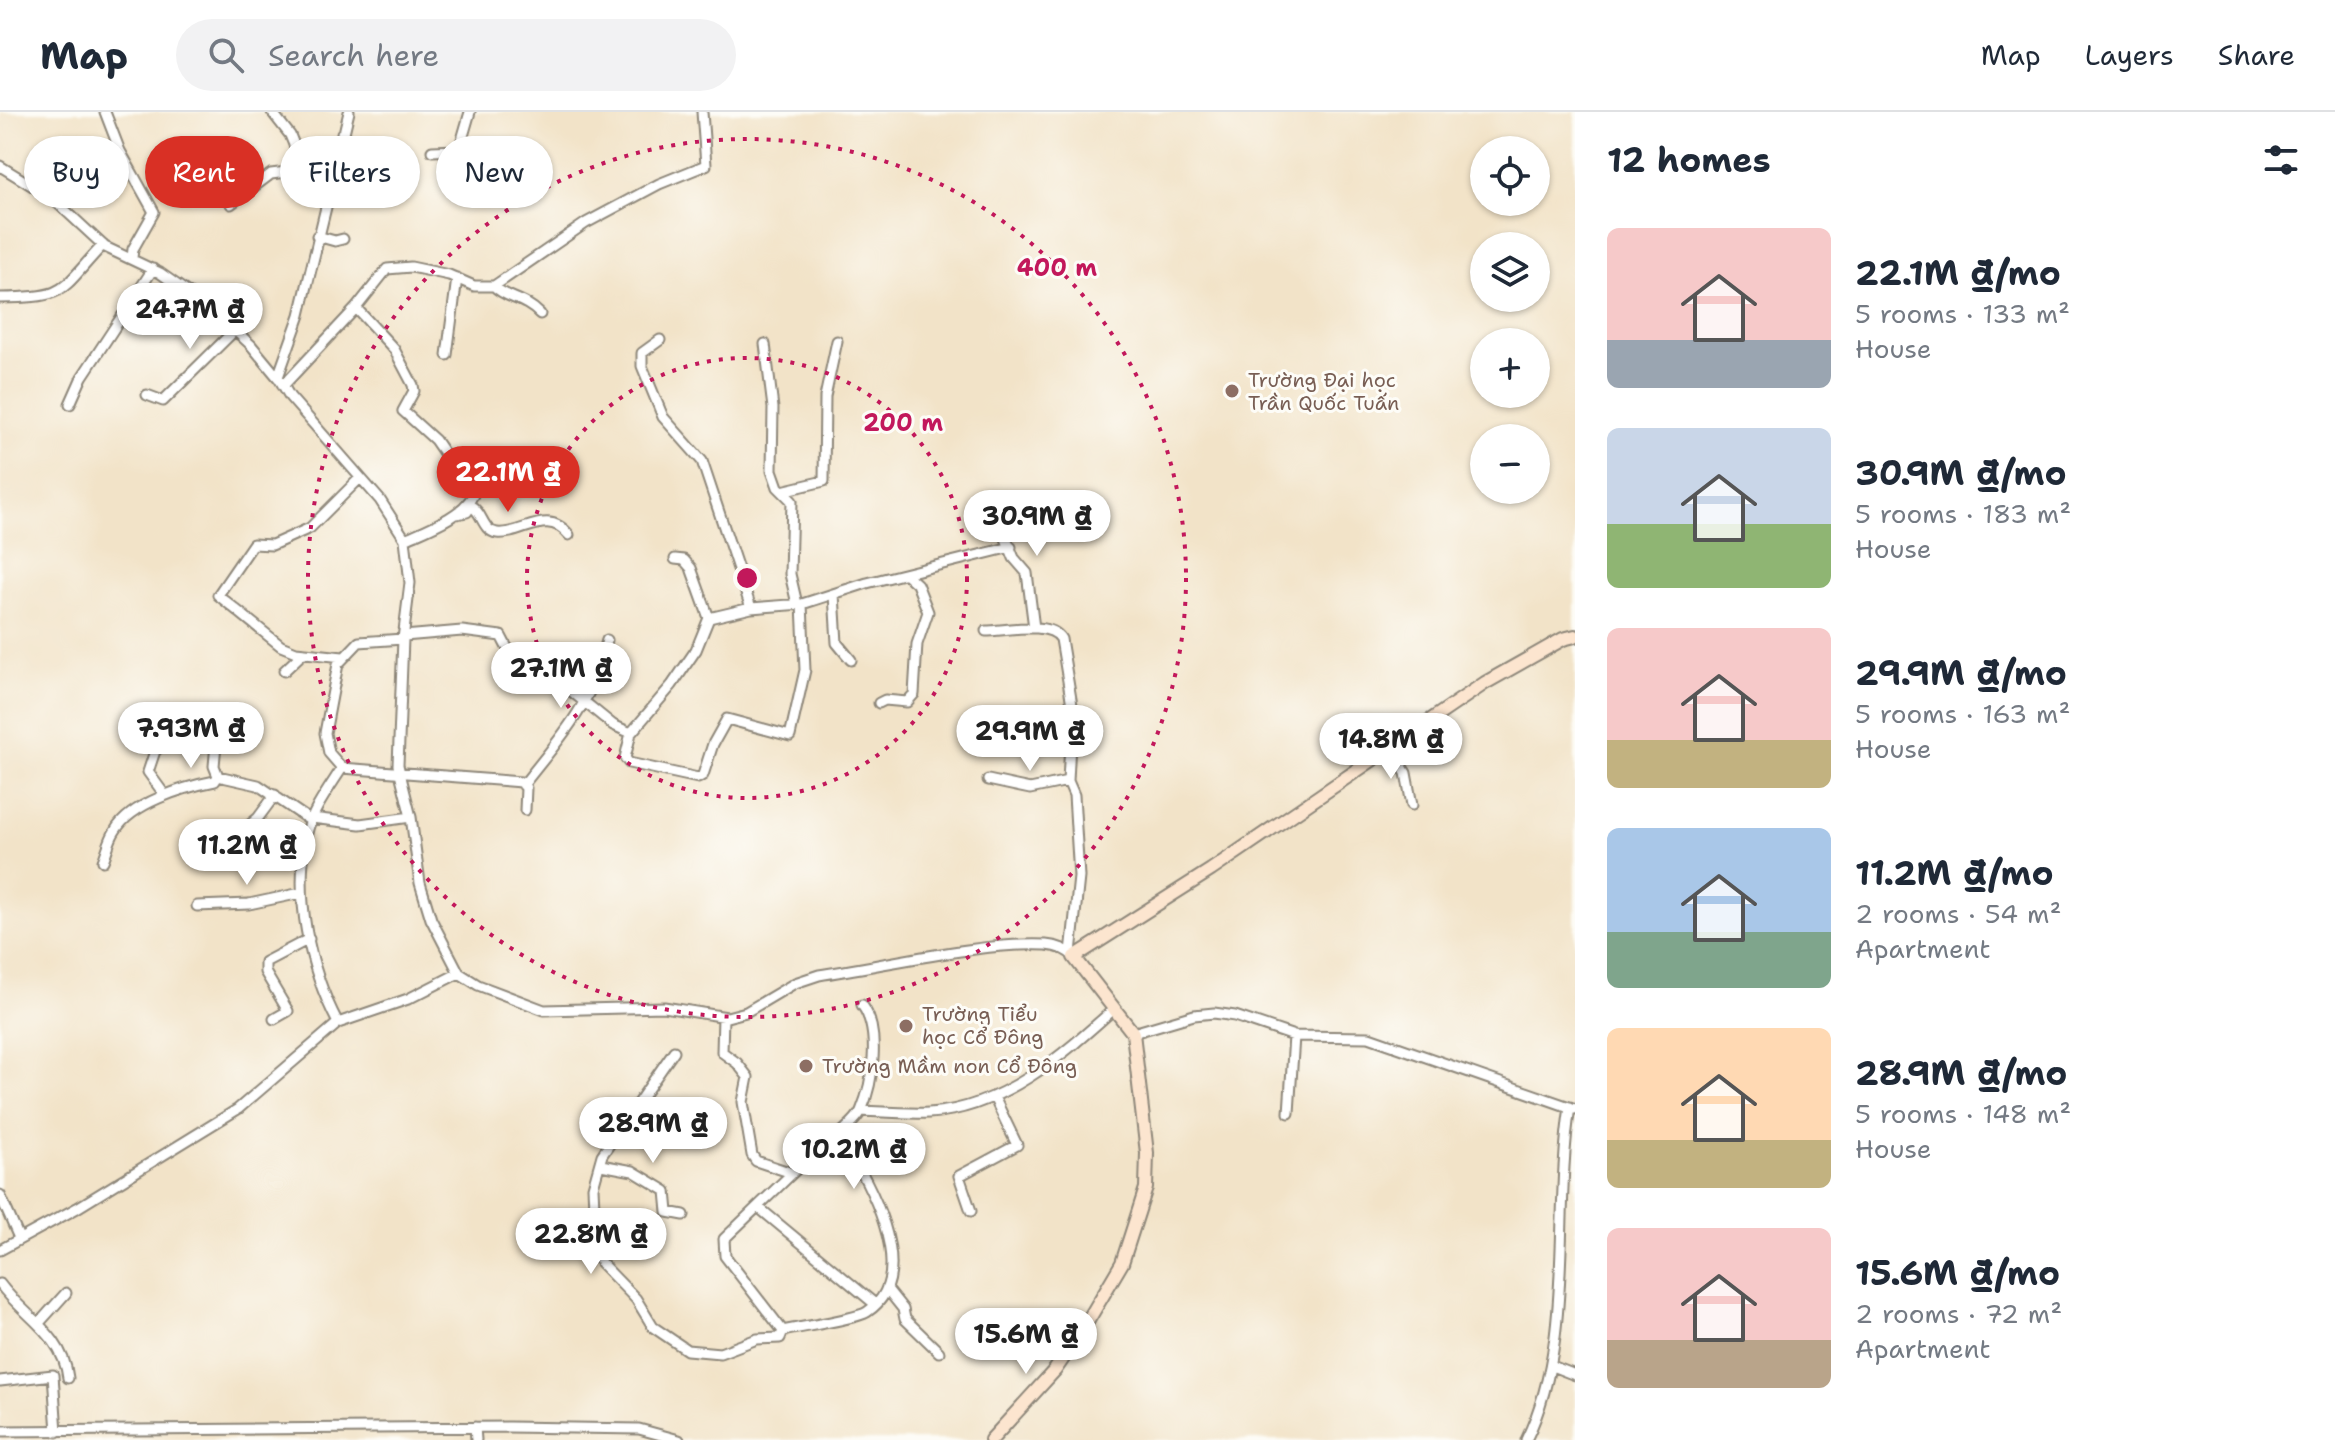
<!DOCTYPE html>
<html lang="en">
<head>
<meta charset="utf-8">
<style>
	:root { --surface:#fff; --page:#f2f2f3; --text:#1f2937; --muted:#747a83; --line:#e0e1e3; --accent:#d93025 }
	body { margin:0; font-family:"Shantell Sans",sans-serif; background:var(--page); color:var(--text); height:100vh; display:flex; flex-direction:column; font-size:30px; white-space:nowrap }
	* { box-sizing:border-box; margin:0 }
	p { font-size:26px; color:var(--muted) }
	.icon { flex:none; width:44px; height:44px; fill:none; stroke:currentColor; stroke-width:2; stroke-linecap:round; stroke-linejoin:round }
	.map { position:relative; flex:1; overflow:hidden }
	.details { display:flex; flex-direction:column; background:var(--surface); width:760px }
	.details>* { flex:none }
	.guide { position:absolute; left:24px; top:24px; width:760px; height:72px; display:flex; gap:16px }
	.tools { position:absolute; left:1470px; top:24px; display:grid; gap:16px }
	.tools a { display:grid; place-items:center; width:80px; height:80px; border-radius:50%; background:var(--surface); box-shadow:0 2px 6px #0004; font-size:40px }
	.price { position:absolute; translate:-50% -68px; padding:0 18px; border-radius:28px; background:#fff; color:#222; font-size:26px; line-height:52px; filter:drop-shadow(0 2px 4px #0008) }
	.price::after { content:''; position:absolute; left:50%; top:48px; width:24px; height:18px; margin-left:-12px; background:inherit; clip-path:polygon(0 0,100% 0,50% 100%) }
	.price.on { background:var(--accent); color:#fff }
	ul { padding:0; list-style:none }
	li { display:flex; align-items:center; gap:24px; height:200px; padding:0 32px }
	li span { display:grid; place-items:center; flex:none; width:224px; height:160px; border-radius:12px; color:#555 }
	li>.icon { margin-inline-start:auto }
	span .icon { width:96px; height:96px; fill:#fffc; stroke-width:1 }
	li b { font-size:34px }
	h2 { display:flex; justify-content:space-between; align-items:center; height:96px; padding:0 32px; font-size:34px }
	.tag { padding:0 28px; border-radius:36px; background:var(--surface); box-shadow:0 2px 6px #0004; font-size:28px; line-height:72px }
	.tag.on { background:var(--accent); color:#fff }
	header { display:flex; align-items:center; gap:48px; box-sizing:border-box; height:112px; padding:0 40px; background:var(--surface); border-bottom:2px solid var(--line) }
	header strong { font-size:38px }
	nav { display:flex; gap:44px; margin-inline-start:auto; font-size:28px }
	.search { width:560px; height:72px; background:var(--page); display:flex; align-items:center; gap:20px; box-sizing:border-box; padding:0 28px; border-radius:44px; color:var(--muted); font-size:30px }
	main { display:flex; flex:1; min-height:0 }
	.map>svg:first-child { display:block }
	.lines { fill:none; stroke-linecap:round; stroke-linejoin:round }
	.street-casing { stroke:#8e877a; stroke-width:13 }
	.secondary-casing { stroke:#8e877a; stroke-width:16 }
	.street { stroke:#fff; stroke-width:9 }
	.secondary { stroke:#fce5cf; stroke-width:12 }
	.ring { fill:none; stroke:#c2185b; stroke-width:4; stroke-dasharray:4 8 }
	.education-dot { fill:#8d6e63; stroke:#fdfcf7; stroke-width:3 }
	.labels { text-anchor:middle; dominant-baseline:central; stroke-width:6; stroke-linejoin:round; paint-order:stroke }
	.education-label { font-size:20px; fill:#785e54; stroke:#fdfcf7; text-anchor:start }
	.centre { fill:#c2185b; stroke:#fdfcf7; stroke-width:4 }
	.ring-label { font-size:24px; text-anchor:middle; font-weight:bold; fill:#c2185b; stroke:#fdfcf7; stroke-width:6; stroke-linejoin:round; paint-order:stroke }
</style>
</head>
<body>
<header>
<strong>Map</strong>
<div class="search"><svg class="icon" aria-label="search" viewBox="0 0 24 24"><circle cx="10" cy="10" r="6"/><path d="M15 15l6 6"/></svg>Search here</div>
<nav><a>Map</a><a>Layers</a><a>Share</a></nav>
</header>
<main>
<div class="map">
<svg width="1575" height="1328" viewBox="0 0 1575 1328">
	<rect width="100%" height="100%" fill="#fdfcf7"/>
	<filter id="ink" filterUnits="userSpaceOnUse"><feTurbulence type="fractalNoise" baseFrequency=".0125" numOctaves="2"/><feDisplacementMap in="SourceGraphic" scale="16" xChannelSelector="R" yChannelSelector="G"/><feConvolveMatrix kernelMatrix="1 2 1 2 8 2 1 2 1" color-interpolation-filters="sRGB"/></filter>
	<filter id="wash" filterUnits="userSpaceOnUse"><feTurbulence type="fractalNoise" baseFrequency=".006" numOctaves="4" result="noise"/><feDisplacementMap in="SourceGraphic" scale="32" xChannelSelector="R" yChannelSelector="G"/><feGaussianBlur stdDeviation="1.8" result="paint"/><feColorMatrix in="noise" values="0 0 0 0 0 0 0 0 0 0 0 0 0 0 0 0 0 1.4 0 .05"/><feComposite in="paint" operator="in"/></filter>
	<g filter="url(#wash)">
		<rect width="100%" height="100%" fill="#f2e3c8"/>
	</g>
	<g filter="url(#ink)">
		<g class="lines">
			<defs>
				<path id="street" d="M105,0l15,39 34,61 -21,37 -1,9
					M349,0l-49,203 -22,62 12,20 90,103 25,39 5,44 -7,56 -5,126 13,52 9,66 11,36 28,54 19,12 66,25 120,-3 63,10 19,-5 49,-29 24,-8c68,-10 161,-33 227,-30 11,1 21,4 28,12
					M342,21l29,25 10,3 20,-3
					M432,39l27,-1 11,-38
					M0,54l52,32 53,49 55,26 54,38 37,34 29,35
					M287,60l40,29
					M231,92l40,-30 16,-2 12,-15 -9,-22 -18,-23
					M317,124l18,5 8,-2
					M494,174c12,13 30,11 46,28
					M0,186c70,-1 58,-6 103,-53
					M356,196l38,41 19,36 1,6 -11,20 32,29 38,55c-10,21 -46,34 -68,44
					M660,228l-18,13v13l21,51 39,44 49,147
					M765,232l8,64 -1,62 6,17 14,14 -2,73 7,30
					M447,243l10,-77
					M283,274l73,-78 31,-39 24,-2 38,8 25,11h20l92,-63 73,-39 47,-19 -4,-53
					M147,283l16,6 73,-72
					M70,292l12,-27 71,-108
					M782,379l42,-10 1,-84 12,-56
					M992,392l22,54 13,15 7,55
					M457,402l10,-2 4,-6c12,6 11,25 26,27 25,3 50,-26 72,2
					M834,482l3,49 14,17
					M709,506l42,-10 51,-4 65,-21 144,-36
					M986,519c19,0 64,-11 75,8l11,66 -4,76 6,14 5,82 -8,76
					M404,524l58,-5 39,5 13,25 40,2 17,28 42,34 18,8 41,-48 24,-35 13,-32 -18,-50 -7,-8 -9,-1
					M403,527l-44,3 -21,22 -13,69 4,20 13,15 179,14 5,6 -1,22
					M343,545l-47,-5 -15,-6 -63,-51 35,-51 19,1 38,-17 50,-50
					M284,559l19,-18
					M879,591l6,-3 22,2 7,-8 3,-50 11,-32 -11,-28 -10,-9
					M631,621l-6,25 4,5 69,15 5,-3 10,-31 14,-25 63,17 15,-66 -3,-66
					M216,632l-2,22 4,10
					M161,634l-6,5 -7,21 16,22
					M1390,636l16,25 6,32
					M988,668l42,9 38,-8
					M524,672c40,-51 68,-79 83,-144
					M312,706l48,6 51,-7
					M241,720l17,-14 17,-23
					M103,749c4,-9 6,-21 12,-30 16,-28 69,-44 100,-50l3,-5 40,9 53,36
					M197,794l52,-2 52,-11
					M723,905l-1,35 15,11 11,14 -5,25 9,53 4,6 36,12
					M274,907l14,-8 -23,-39v-10l44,-23
					M338,911c-30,-57 -44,-127 -31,-190 5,-22 23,-46 35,-65
					M1133,921l61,-18 20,-2 21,3 59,20 75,1 206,72
					M674,939l-72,104 -9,32 3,63 5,13 35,36 17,28 34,23 33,3 37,-14 23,-1 3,-7c17,-4 73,-12 84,-19 57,-37 -2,-138 -28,-177 7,-7 18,-15 22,-24 12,-28 20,-81 1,-106
					M861,999c22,1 46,3 68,2 73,-4 134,-58 186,-105
					M1289,1001l5,-77
					M601,1053l32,6 33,20 2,21 16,3
					M0,1083l19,43
					M758,1095l117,97
					M971,1099l-12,-35 58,-31 -23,-48
					M0,1138l77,-42 161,-99 100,-86 70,-24 51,-26
					M0,1172c24,33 63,50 68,94
					M887,1177l16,20 2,10 34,33
					M39,1211l27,-30
					M783,1219l-58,-75 -1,-17 79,-76 36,-28
					M1552,1254l23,9
					M0,1269l53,-6 4,57
					M475,1315l1,13
					M0,1319l509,-4 130,2 40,11
					M1526,1328c49,-100 27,-224 44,-333"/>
				<path id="secondary" d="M991,1328l64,-70 28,-41 39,-66 24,-75 1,-35 -14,-120 -59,-76 137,-87 274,-187 78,-44 12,-3"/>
			</defs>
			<use href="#street" class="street-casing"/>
			<use href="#secondary" class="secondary-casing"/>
			<use href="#street" class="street"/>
			<use href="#secondary" class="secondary"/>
		</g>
	</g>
	<g class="ring">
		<circle cx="747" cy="466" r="220"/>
		<circle cx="747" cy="466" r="439"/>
	</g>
	<g class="education-dot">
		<circle cx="1232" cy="279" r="8"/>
		<circle cx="906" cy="914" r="8"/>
		<circle cx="806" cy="954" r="8"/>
	</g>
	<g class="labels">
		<g class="education-label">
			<text x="1248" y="268">Trường Đại học<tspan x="1248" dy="23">Trần Quốc Tuấn</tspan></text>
			<text x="922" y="902">Trường Tiểu<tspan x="922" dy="23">học Cổ Đông</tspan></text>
			<text x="822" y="954">Trường Mầm non Cổ Đông</text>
		</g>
	</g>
	<circle cx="747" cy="466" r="12" class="centre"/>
	<g class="ring-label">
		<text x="1057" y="164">400 m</text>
		<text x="903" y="319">200 m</text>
	</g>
</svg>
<div class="tools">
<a><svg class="icon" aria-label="locate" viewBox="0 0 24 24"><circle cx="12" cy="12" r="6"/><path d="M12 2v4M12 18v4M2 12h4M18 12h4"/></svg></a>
<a><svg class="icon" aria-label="layers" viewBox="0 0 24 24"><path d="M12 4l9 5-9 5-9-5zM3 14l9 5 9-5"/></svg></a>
<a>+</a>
<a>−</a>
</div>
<b class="price" style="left:190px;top:239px">24.7M ₫</b>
<b class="price on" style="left:508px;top:402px">22.1M ₫</b>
<b class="price" style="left:1037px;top:446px">30.9M ₫</b>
<b class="price" style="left:561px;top:598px">27.1M ₫</b>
<b class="price" style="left:191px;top:658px">7.93M ₫</b>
<b class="price" style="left:1030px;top:661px">29.9M ₫</b>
<b class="price" style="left:1391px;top:669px">14.8M ₫</b>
<b class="price" style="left:247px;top:775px">11.2M ₫</b>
<b class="price" style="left:653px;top:1053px">28.9M ₫</b>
<b class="price" style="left:854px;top:1079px">10.2M ₫</b>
<b class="price" style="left:591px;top:1164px">22.8M ₫</b>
<b class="price" style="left:1026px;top:1264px">15.6M ₫</b>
<div class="guide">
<a class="tag">Buy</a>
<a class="tag on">Rent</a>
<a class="tag">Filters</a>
<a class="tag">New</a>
</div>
</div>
<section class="details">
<h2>12 homes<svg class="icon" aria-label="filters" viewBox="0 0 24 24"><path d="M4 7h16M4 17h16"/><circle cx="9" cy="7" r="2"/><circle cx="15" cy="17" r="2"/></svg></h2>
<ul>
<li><span style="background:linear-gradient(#f6c9c9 70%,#9aa5b1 0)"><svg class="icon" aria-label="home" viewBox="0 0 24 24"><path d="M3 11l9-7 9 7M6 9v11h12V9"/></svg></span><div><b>22.1M ₫/mo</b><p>5 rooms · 133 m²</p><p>House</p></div></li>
<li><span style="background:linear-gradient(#c9d6e8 60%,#8fb573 0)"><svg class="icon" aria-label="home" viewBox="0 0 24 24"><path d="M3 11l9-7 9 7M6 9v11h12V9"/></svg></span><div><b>30.9M ₫/mo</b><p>5 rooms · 183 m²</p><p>House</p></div></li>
<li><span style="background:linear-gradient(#f6c9c9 70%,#c2b280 0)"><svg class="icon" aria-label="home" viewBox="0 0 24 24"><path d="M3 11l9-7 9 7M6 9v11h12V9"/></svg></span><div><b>29.9M ₫/mo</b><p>5 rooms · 163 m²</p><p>House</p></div></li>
<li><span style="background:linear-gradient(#a9c7e8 65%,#7fa58c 0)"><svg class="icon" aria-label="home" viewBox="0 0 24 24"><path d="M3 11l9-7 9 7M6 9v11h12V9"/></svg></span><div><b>11.2M ₫/mo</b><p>2 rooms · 54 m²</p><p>Apartment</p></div></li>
<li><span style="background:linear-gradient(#ffd9b3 70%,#c2b280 0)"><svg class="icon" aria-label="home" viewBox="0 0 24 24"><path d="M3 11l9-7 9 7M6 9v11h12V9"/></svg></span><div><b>28.9M ₫/mo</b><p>5 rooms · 148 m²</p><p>House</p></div></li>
<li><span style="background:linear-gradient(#f6c9c9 70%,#b9a48a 0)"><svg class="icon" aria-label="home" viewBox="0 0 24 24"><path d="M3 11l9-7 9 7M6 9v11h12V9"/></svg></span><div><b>15.6M ₫/mo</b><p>2 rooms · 72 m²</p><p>Apartment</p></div></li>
</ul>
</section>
</main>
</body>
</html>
